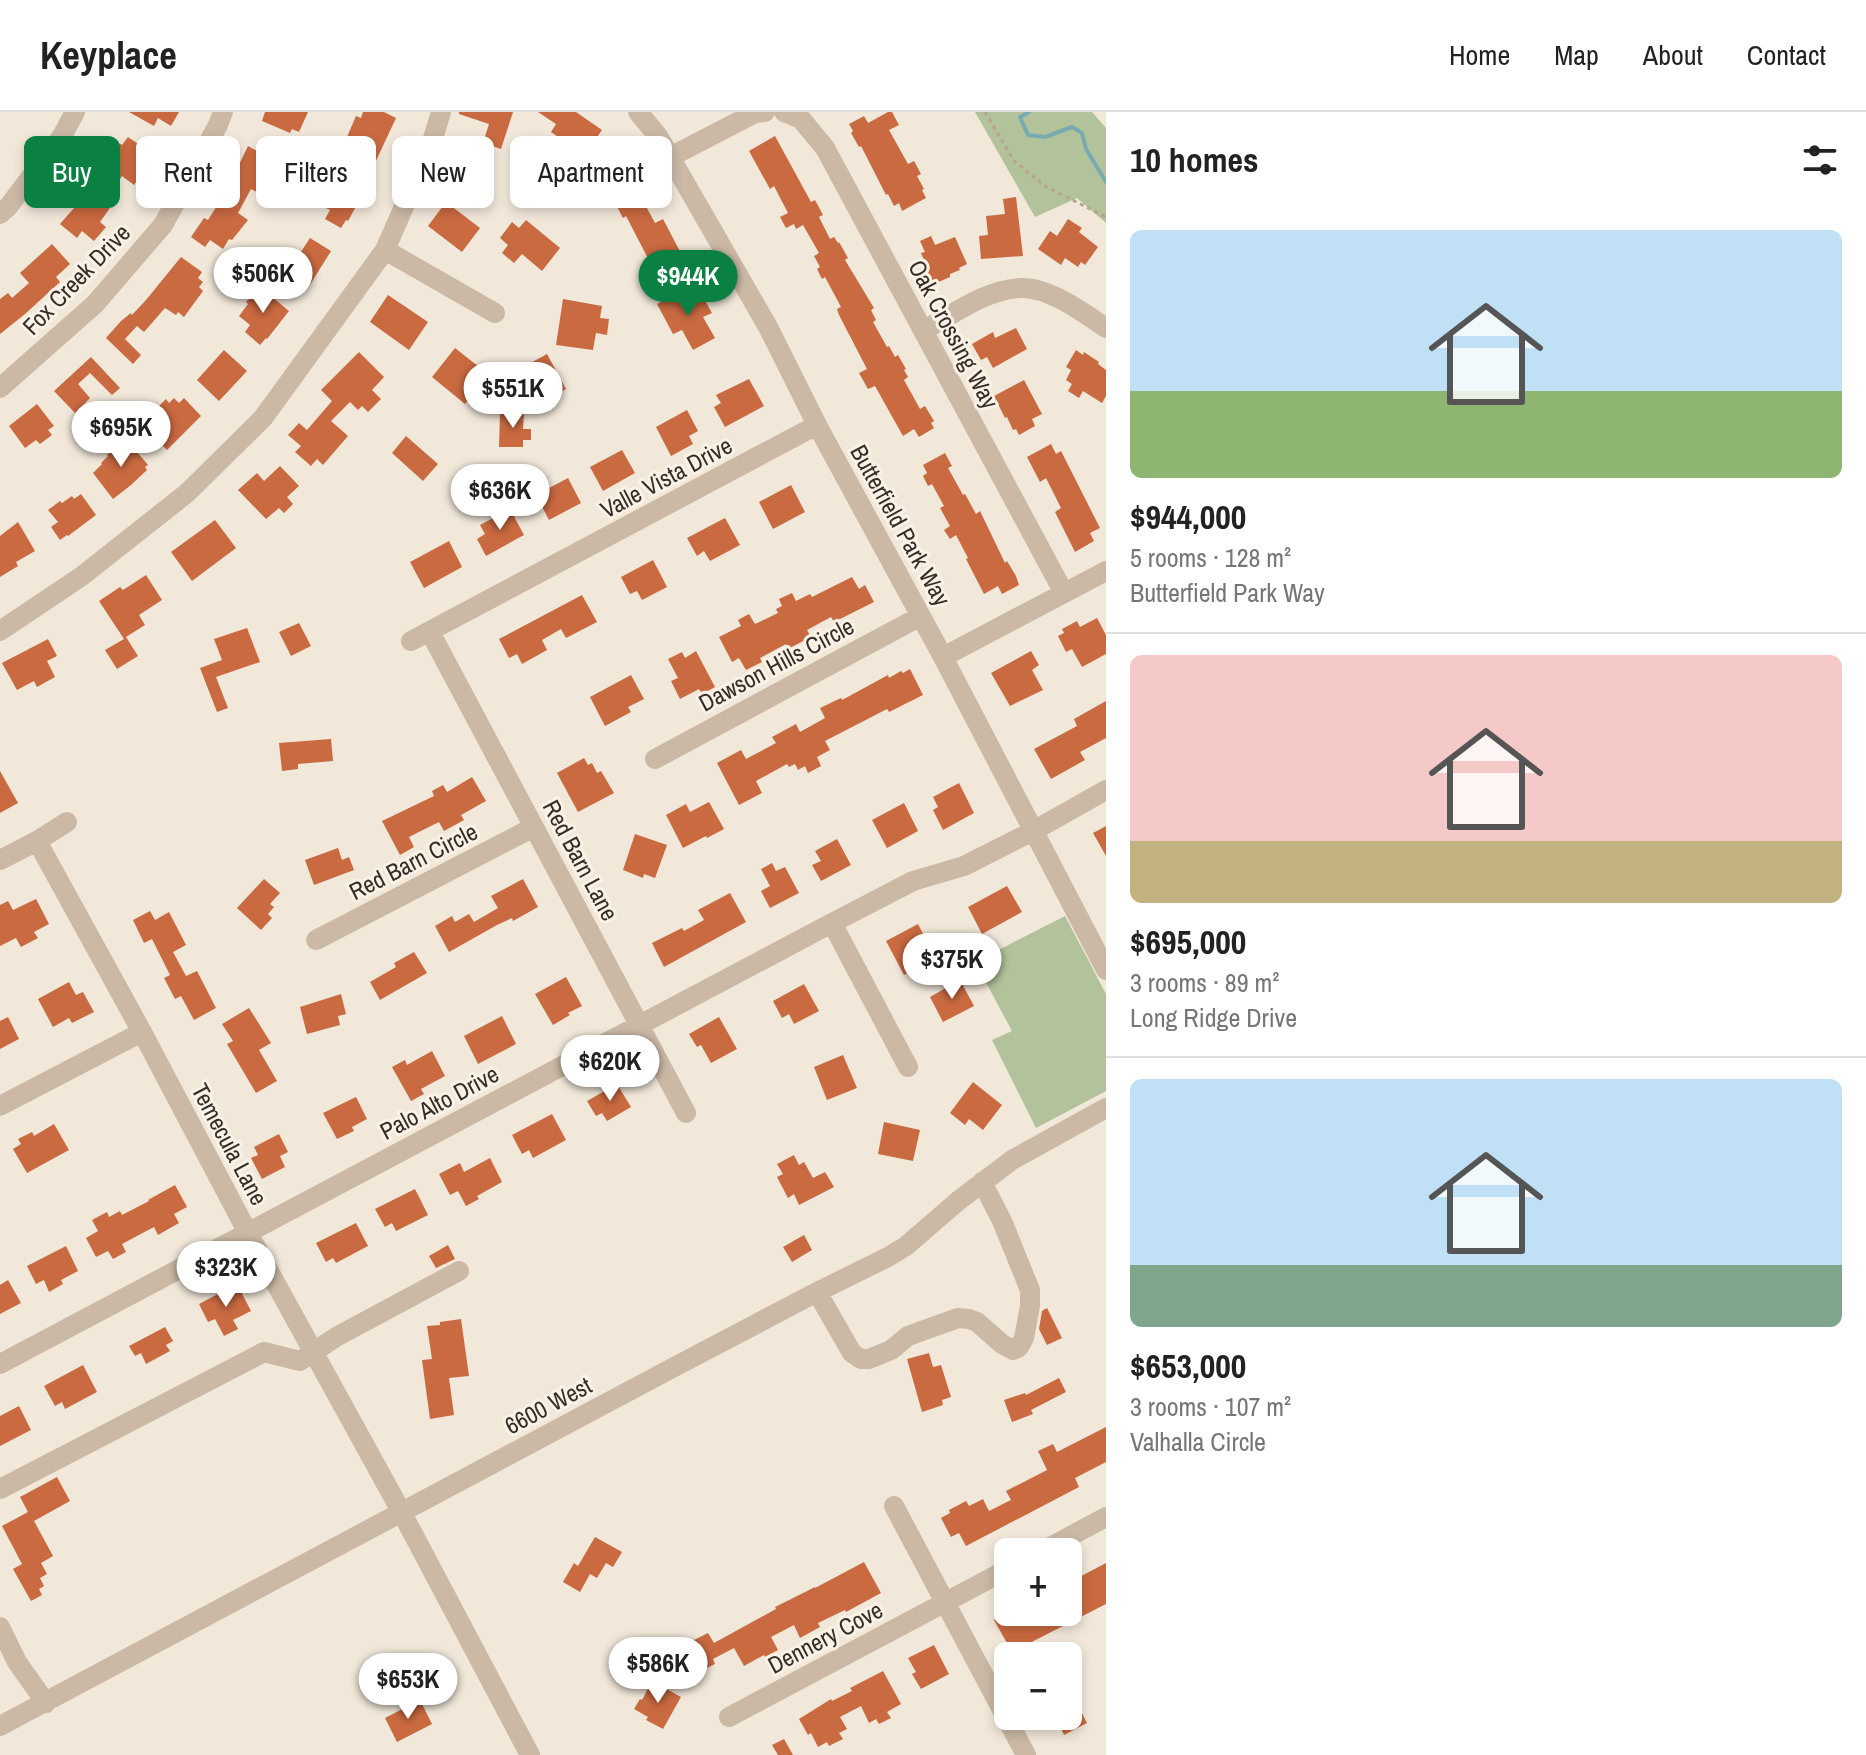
<!DOCTYPE html>
<html lang="en">
<head>
<meta charset="utf-8">
<style>
	:root { --surface:#fff; --page:#f6f6f6; --text:#222; --muted:#767676; --line:#e0e0e0; --accent:#0b8043 }
	body { margin:0; font-family:"Archivo Narrow",sans-serif; background:var(--page); color:var(--text); height:100vh; display:flex; flex-direction:column; font-size:30px; white-space:nowrap }
	* { box-sizing:border-box; margin:0 }
	p { font-size:26px; color:var(--muted) }
	.icon { flex:none; width:44px; height:44px; fill:none; stroke:currentColor; stroke-width:2; stroke-linecap:round; stroke-linejoin:round }
	.map { position:relative; flex:1; overflow:hidden }
	.details { display:flex; flex-direction:column; background:var(--surface); width:760px }
	.details>* { flex:none }
	.banner { position:absolute; left:24px; top:24px; width:760px; height:72px; display:flex; gap:16px }
	.buttons { position:absolute; left:994px; top:1426px; display:grid; gap:16px }
	.buttons a { display:grid; place-items:center; width:88px; height:88px; border-radius:12px; background:var(--surface); box-shadow:0 4px 12px #0003; font-size:40px }
	.price { position:absolute; translate:-50% -68px; padding:0 18px; border-radius:28px; background:#fff; color:#222; font-size:26px; line-height:52px; filter:drop-shadow(0 2px 4px #0008) }
	.price::after { content:''; position:absolute; left:50%; top:48px; width:24px; height:18px; margin-left:-12px; background:inherit; clip-path:polygon(0 0,100% 0,50% 100%) }
	.price.on { background:var(--accent); color:#fff }
	ul { padding:0; list-style:none }
	li { display:grid; align-content:center; gap:16px; height:424px; padding:0 24px }
	li+li { border-top:2px solid var(--line) }
	li span { display:grid; place-items:center; height:248px; border-radius:12px; color:#555 }
	li>.icon { margin-inline-start:auto }
	span .icon { width:144px; height:144px; fill:#fffc; stroke-width:1 }
	li b { font-size:34px }
	h2 { display:flex; justify-content:space-between; align-items:center; height:96px; padding:0 24px; font-size:34px }
	.pill { padding:0 28px; border-radius:12px; background:var(--surface); box-shadow:0 4px 12px #0003; font-size:28px; line-height:72px }
	.pill.on { background:var(--accent); color:#fff }
	header { display:flex; align-items:center; gap:48px; box-sizing:border-box; height:112px; padding:0 40px; background:var(--surface); border-bottom:2px solid var(--line) }
	header strong { font-size:38px }
	nav { display:flex; gap:44px; margin-inline-start:auto; font-size:28px }
	main { display:flex; flex:1; min-height:0 }
	.map>svg:first-child { display:block }
	.green { fill:#b2c29a }
	.lines { fill:none; stroke-linecap:round; stroke-linejoin:round }
	.stream { stroke:#78abb0; stroke-width:4 }
	.building { fill:#ca6a41 }
	.path { stroke:#b7a390; stroke-width:3; stroke-dasharray:4 4; stroke-linecap:butt }
	.minor { stroke:#cbb9a6; stroke-width:20 }
	.labels { text-anchor:middle; dominant-baseline:central; stroke-width:6; stroke-linejoin:round; paint-order:stroke }
	.street-label { font-size:24px; fill:#372d27; stroke:#faf2e7 }
</style>
</head>
<body>
<header>
<strong>Keyplace</strong>
<nav><a>Home</a><a>Map</a><a>About</a><a>Contact</a></nav>
</header>
<main>
<div class="map">
<svg width="1106" height="1643" viewBox="0 0 1106 1643">
	<rect width="100%" height="100%" fill="#f2e8da"/>
	<path class="green" d="M975,0h117l14,16v95l-29,-25 -42,19z
		M1065,804l41,78v97l-70,37 -44,-88 20,-9 -37,-69z"/>
	<g class="lines">
		<path class="stream" d="M1029,0l-9,5 8,18 17,2 27,-10 10,6 4,16 20,33"/>
	</g>
	<path class="building" d="M129,0h50l-8,14 -13,-8 -4,8z
		M265,0h43l-9,20 -7,-3 -2,4 -28,-12z
		M363,0h21l12,6 -21,45 -27,-12 2,-4 -6,-3 12,-28 5,2z
		M459,0h54l-12,37 -18,-6 6,-19 -30,-10z
		M538,0h38l26,18 -17,25 -34,-23 5,-8z
		M888,0h4l7,13 -10,5 19,34 6,-3 7,13 -4,2 7,13 -2,1 4,8 -24,13 -3,-8 -5,3 -6,-12 -2,1 -25,-49 -2,1 -8,-14 2,-2 -4,-7 15,-8 4,7z
		M775,24l36,66 4,-2 8,15 -4,2 11,22 4,-2 4,6 1,-1 9,16 -3,2 29,48 -3,2 5,10 -3,2 14,25 2,-1 6,11 3,-2 8,14 -2,1 4,7 -4,3 16,29 5,-3 9,15 -3,2 3,5 -15,9 -5,-8 -11,7 -28,-50 -7,3 -9,-16 8,-4 -28,-54 -2,-6 4,-2 -16,-30 -3,2 -5,-10 3,-2 -6,-11 5,-3 -16,-28 -7,4 -2,-5 -8,4 -6,-11 8,-4 -14,-27 -4,3 -21,-38z
		M128,25l22,15 -10,15 4,4 -10,14 -12,-9 -18,27 6,5 -10,14 6,5 -12,14 -12,-10 -5,7 -17,-14 29,-33 16,-23 -9,-6 8,-13 4,2 7,-10 7,4z
		M248,34l34,19 -18,31 -13,-7 -13,24 10,7 -16,20 -3,-1 -6,10 -13,-9 -5,7 -14,-10 13,-19 4,2 12,-19 2,2 12,-23 -2,-1z
		M627,40l15,27 -8,5 21,39 8,-4 22,42 -35,19 -5,-10 7,-4 -26,-50 -3,2 -8,-15 -9,4 -18,-33z
		M332,61l33,17 -17,31 -2,-1 -5,8 -16,-9 5,-9 -14,-7z
		M1016,85l7,59 -42,3 -2,-23 9,-1 -2,-19 19,-2 -2,-15z
		M446,90l34,26 -18,24 -34,-26z
		M1068,107l14,9 -3,4 19,15 -13,18 -4,-3 -3,5 -13,-9 -4,7 -23,-16 12,-18 7,5z
		M526,108l34,28 -18,23 -20,-17 -8,9 -12,-10 6,-8 -8,-7 12,-16 7,6z
		M931,124l4,9 20,-8 12,27 -8,4 1,2 -10,4v3l-23,10 -8,-17 8,-3 -6,-14 4,-1 -5,-11z
		M310,126l21,13 -23,37 -14,-9 4,-7 -7,-5z
		M52,132l18,20 -14,13 4,5 -35,32 -25,20v-35l8,-6 4,5 17,-15 -9,-10z
		M181,145l21,15 -4,6 5,4 -4,5 4,4 -19,26 -6,-5 -2,3 -11,-7 -21,24 -7,-6 -12,13 16,16 -8,9 -27,-26 15,-17 10,-8 1,2 14,-15z
		M260,175l29,24 -22,28 -1,-1 -6,7 -15,-13 5,-7 -11,-9 9,-12 -2,-2z
		M687,176l7,14 9,-5 9,16 -9,4 12,21 -22,12 -11,-20 -9,4 -16,-30z
		M388,183l40,27 -19,28 -39,-28z
		M563,187l39,7 -2,12 9,1 -2,16 -11,-2 -3,17 -37,-5z
		M1016,216l11,21 -34,19 -6,-11 -6,3 -9,-16 21,-12 2,6z
		M455,236l33,26 -23,30 -33,-27z
		M224,238l23,21 -28,30 -22,-21z
		M1076,238l7,5 1,-3 15,10 -1,2 8,6v26l-4,7 -19,-12 -4,7 -11,-7 4,-7 -6,-4 5,-10 -5,-3z
		M359,240l25,25 -12,13 9,9 -13,13 -6,-6 -4,4 -8,-8 -19,19 17,15 -25,29 -6,-6 -6,7 -16,-14 6,-6 -13,-11 11,-12 8,7 25,-29 -11,-11z
		M547,242l19,35 -35,19 -19,-35z
		M91,245l29,31 -8,7 -22,-22 -12,11 12,14 -15,15 -21,-22z
		M749,267l15,27 -39,21 -11,-20 7,-4 -5,-8z
		M1024,268l18,34 -10,5 3,7 -16,9 -3,-6 -3,1 -6,-13 -2,1 -11,-22z
		M174,286l5,5 5,-5 17,18 -34,34 -21,-21 3,-3 -5,-5 22,-22 3,4z
		M37,292l17,22 -6,4 4,5 -12,9 -4,-4 -11,8 -16,-22z
		M687,298l11,21 -9,5 4,8 -22,12 -15,-29z
		M500,300l24,1 -1,16h8v11h-8v7h-24z
		M406,324l32,28 -15,17 -31,-28z
		M123,328l7,8 2,-2 16,19 -3,2 2,3 -16,15 -18,14 -20,-26 9,-9 -1,-1 7,-7 -1,-1z
		M1051,332l5,10 5,-3 39,77 -10,5 4,8 -19,11 -20,-40 6,-4 -15,-30 -6,4 -13,-25z
		M622,338l13,23 -32,18 -13,-24z
		M945,341l7,13 -4,2 15,27 2,-1 11,20 4,-3 25,52 2,-2 9,15 3,9 -17,9 -4,-8 -14,8 -18,-35 2,-1 -12,-23 -6,4 -6,-9 6,-4 -10,-18 4,-2 -12,-22 -4,2 -5,-10 4,-3 -4,-8z
		M280,354l19,20 -12,11 6,7 -9,9 -5,-5 -13,11 -28,-29 19,-17 7,8z
		M568,366l13,25 -32,17 -13,-25z
		M791,373l14,27 -32,17 -14,-27z
		M81,382l15,21 -28,21 -1,-1 -7,5 -9,-13 7,-5 -10,-12 12,-9 2,2 10,-7 2,3z
		M510,397l14,26 -38,21 -9,-17 8,-5 -5,-9z
		M725,406l15,27 -30,16 -6,-10 -7,5 -10,-18z
		M215,408l21,28 -44,33 -21,-29z
		M18,410l17,29 -19,11 2,4 -18,11v-41z
		M449,429l13,26 -38,21 -14,-26z
		M653,448l14,27 -25,13 -5,-9 -7,3 -9,-17z
		M146,463l16,25 -23,15 6,10 -19,12 12,19 -21,13 -12,-19 19,-11 -25,-38 21,-14 3,3z
		M852,465l7,12 6,-4 9,17 -40,20 -3,-5 -24,13 4,7 -23,12 -2,-5 -26,14 2,4 -16,8 -7,-12 -7,4 -13,-25 22,-11 -3,-6 11,-6 6,10 23,-11 -2,-4 6,-3 -3,-7 13,-6 4,8 14,-7 2,3z
		M582,483l15,27 -31,16 -5,-9 -19,11 5,10 -25,14 -5,-10 -8,4 -10,-19z
		M1097,506l9,17v19l-24,13 -10,-18 -6,3 -8,-16 6,-3 -2,-4 15,-8 3,6z
		M299,511l12,23 -20,10 -12,-24z
		M247,516l13,34 -44,15 12,31 -11,4 -17,-44 22,-8 -8,-21z
		M48,527l9,17 -10,5 8,16 -18,10 -3,-6 -17,9 -15,-27z
		M696,539l19,36 -13,7 -3,-5 -19,10 -9,-18 7,-3 -10,-19 14,-7 3,6z
		M1031,539l8,14 -7,5 11,20 -33,16 -19,-33z
		M910,557l13,26 -34,17 -2,-3 -62,32 5,9 -13,7 4,9 -13,7 -3,-7 -7,4 -3,-6 -6,3 -2,-3 -31,17 6,12 -23,12 -22,-42 24,-13 5,9 30,-16 -4,-6 24,-13 4,8 25,-14 -5,-10 21,-10 1,2 46,-25 1,3 12,-7 2,2z
		M631,563l13,24 -16,8 3,5 -26,14 -15,-29z
		M1106,589v37l-26,14 5,8 -34,19 -17,-30 43,-23 -3,-7z
		M331,627l2,22 -35,3v5l-16,2 -3,-28z
		M584,646l4,7 4,-2 5,10 4,-2 13,22 -36,19 -21,-39z
		M0,659l18,32 -18,10z
		M472,665l14,24 -25,14 3,5 -20,11 -5,-9 -30,15 5,10 -14,8 -18,-34 52,-25 -2,-5 11,-6 4,7z
		M959,671l15,30 -31,17 -10,-20 5,-3 -5,-10z
		M709,690l15,27 -17,9 -1,-2 -23,12 -17,-33 20,-11 4,8z
		M904,691l14,28 -31,17 -15,-28z
		M1106,714v30l-13,-23z
		M635,722l32,11 -12,33 -11,-4 -1,4 -20,-8z
		M837,727l14,26 -30,16 -9,-16 9,-4 -6,-10z
		M338,736l4,12 7,-3 5,13 -40,15 -9,-25z
		M772,751l4,8 9,-4 14,26 -29,15 -9,-17 9,-5 -9,-17z
		M264,767l16,14 -10,11 4,3 -6,7 4,4 -11,12 -24,-22z
		M523,767l15,28 -25,14 -1,-3 -15,7 -48,27 -14,-26 17,-10 3,6 14,-8 5,8 24,-14 -7,-12z
		M1007,774l15,26 -40,22 -14,-27z
		M730,781l16,29 -82,45 -12,-24 30,-15 2,3 20,-11 -6,-10z
		M36,787l13,25 -15,8 4,6 -17,9 -5,-9 -16,8v-41l8,-4 5,9z
		M150,799l5,9 14,-8 17,33 -13,7 13,24 11,-5 19,37 -22,12 -13,-24 -6,3 -11,-21 6,-3 -18,-36 -8,4 -11,-23z
		M918,812l18,35 -32,16 -18,-34z
		M414,840l13,21 -47,27 -10,-18 26,-15 -2,-4z
		M566,865l16,29 -14,7 2,2 -17,10 -18,-31z
		M960,868l14,26 -31,16 -13,-25z
		M69,870l7,13 7,-3 11,20 -22,11 -3,-5 -16,9 -15,-28z
		M804,872l15,27 -25,13 -5,-10 -7,4 -9,-17z
		M341,882l5,20 -8,2 2,9 -33,9 -7,-27z
		M249,896l22,35 -12,7 18,31 -21,12 -29,-49 6,-3 -11,-17z
		M502,904l14,28 -38,20 -14,-28z
		M8,905l11,22 -19,10v-28z
		M719,905l18,32 -26,14 -10,-18 -4,2 -8,-13z
		M432,939l13,25 -24,13 3,5 -13,7 -19,-34 13,-7 2,5z
		M843,943l14,33 -30,12 -13,-33z
		M973,970l29,23 -19,25 -14,-11 -4,6 -15,-12z
		M617,972l14,23 -24,14 -5,-8 -6,3 -9,-15z
		M356,985l11,22 -15,8 2,4 -17,8 -14,-26z
		M552,1002l14,26 -33,18 -4,-8 -7,4 -10,-19z
		M884,1010l36,8 -7,31 -35,-7z
		M54,1012l15,26 -42,23 -14,-24 8,-5 -3,-5 14,-7 2,4z
		M279,1022l9,18 -8,4 5,11 -23,12 -11,-21 7,-3 -4,-8z
		M794,1043l5,10 5,-3 9,16 12,-6 9,15 -35,18 -5,-11 -6,4 -11,-21 6,-3 -6,-10z
		M490,1046l12,24 -25,14 2,3 -13,7 -8,-15 -8,4 -11,-21 21,-11 4,9z
		M175,1073l12,22 -13,7 5,9 -21,12 -4,-8 -32,17 4,8 -13,7 -5,-8 -12,6 -10,-19 12,-7 -6,-11 15,-8 2,5 11,-6 2,4 27,-14 -1,-1z
		M415,1077l13,26 -32,16 -4,-8 -7,4 -10,-18z
		M356,1111l12,23 -32,17 -3,-5 -7,4 -10,-19z
		M804,1123l8,15 -20,12 -9,-15z
		M448,1133l7,14 -19,9 -7,-12z
		M66,1134l12,25 -17,9 2,4 -14,8 -5,-12 -8,4 -9,-18z
		M8,1168l13,23 -21,11v-29z
		M237,1172l14,27 -18,9 5,9 -14,7 -9,-17 -7,3 -9,-18z
		M1047,1196l15,30 -15,7 -8,-16 3,-18z
		M461,1207l8,57 -20,2 5,37 -24,4 -8,-59 10,-1 -5,-33 13,-1v-3z
		M165,1215l8,14 -7,4 4,6 -24,13 -5,-11 -6,3 -6,-10z
		M929,1241l4,14 8,-2 10,32 -9,3 1,5 -21,7 -15,-53z
		M83,1253l14,27 -32,17 -3,-7 -7,4 -11,-20z
		M1059,1266l7,14 -35,18 2,4 -21,8 -8,-22 21,-7 1,2z
		M19,1294l12,24 -31,16v-30z
		M1106,1315v35l-31,16 4,9 -113,59 -7,-13 -8,4 -10,-19 9,-5 -1,-3 17,-9 3,5 14,-7 6,12 22,-11 -5,-9 41,-21 -9,-19 15,-7 4,8z
		M57,1365l13,24 -36,20 19,35 -12,7 6,11 -7,4 4,8 -5,3 3,6 -11,6 -18,-32 9,-5 -20,-38 26,-14 -8,-15z
		M595,1425l27,15 -9,15 -7,-4 -9,15 -7,-4 -10,18 -17,-10 11,-19 4,3z
		M864,1450l17,31 -35,19 -1,-2 -27,13 2,4 -20,11 -6,-13 -23,12 7,13 -13,7 -1,-2 -20,11 -10,-18 -21,11 2,5 -18,9 -1,-2 -6,3 -8,-15 7,-4 -5,-10 24,-12 6,10 62,-34 -1,-2 40,-20v1z
		M1106,1451v41l-94,48 -18,-32 14,-8h60v-29z
		M934,1533l15,29 -28,15 -9,-15 4,-2 -8,-14z
		M883,1559l18,33 -14,8 4,6 -12,6 -3,-5 -7,4 -8,-17 -21,11 7,12 -8,4 4,6 -14,7 -2,-4 -9,5 -7,-14 -3,2 -9,-16 32,-20 1,2 20,-10 -2,-3z
		M652,1569l29,16 -18,32 -17,-9 2,-3 -14,-8 6,-10 2,1z
		M1068,1574l19,37 -23,12 -9,-19h13z
		M420,1588l12,24 -35,18 -12,-24z
		M784,1627l9,16h-15l-6,-10z"/>
	<g class="lines">
		<path class="path" d="M985,0l29,49 31,25 61,31"/>
		<path class="minor" d="M638,0l20,24 110,191 49,98 126,232 163,313
			M784,0l17,7 24,29 239,445
			M670,45l85,-44 10,-1
			M0,102l8,-7 54,-71 13,-24
			M385,138l110,63
			M923,219c29,-16 63,-42 98,-43 28,-1 63,25 85,40
			M0,276l95,-84 68,-79 55,-100 5,-13
			M0,519l82,-55 105,-83 76,-75 122,-168 46,-105 10,-33
			M430,520l256,481
			M411,529l406,-216
			M943,545l163,-86
			M655,647l266,-143
			M37,729l105,191 106,201 154,280 128,242
			M0,748l37,-19 30,-19
			M832,811l76,144
			M316,828l218,-113
			M0,994l142,-74
			M817,1180l35,61 9,6h8l22,-9 17,-14 50,-18 11,1 8,3 25,22 11,6 6,-3 5,-9 6,-32v-16l-28,-69 -20,-39
			M0,1252l832,-441 81,-42 51,-15 71,-36 71,-40
			M0,1377l264,-137 36,9 36,-24 123,-66
			M894,1394l132,249
			M1041,1440l65,-35
			M0,1515l17,35 29,41
			M729,1605l279,-148
			M0,1614l678,-361 139,-73 71,-35 18,-11 52,-45 54,-41 94,-52"/>
	</g>
	<g class="labels">
		<g class="street-label">
			<text transform="translate(76 167) rotate(-46)">Fox Creek Drive</text>
			<text transform="translate(954 222) rotate(62)">Oak Crossing Way</text>
			<text transform="translate(666 365) rotate(-28)">Valle Vista Drive</text>
			<text transform="translate(901 413) rotate(61)">Butterfield Park Way</text>
			<text transform="translate(776 552) rotate(-28)">Dawson Hills Circle</text>
			<text transform="translate(581 748) rotate(62)">Red Barn Lane</text>
			<text transform="translate(413 749) rotate(-27)">Red Barn Circle</text>
			<text transform="translate(439 990) rotate(-28)">Palo Alto Drive</text>
			<text transform="translate(230 1032) rotate(62)">Temecula Lane</text>
			<text transform="translate(548 1293) rotate(-28)">6600 West</text>
			<text transform="translate(825 1525) rotate(-28)">Dennery Cove</text>
		</g>
	</g>
</svg>
<div class="buttons">
<a>+</a>
<a>−</a>
</div>
<b class="price" style="left:263px;top:203px">$506K</b>
<b class="price on" style="left:688px;top:206px">$944K</b>
<b class="price" style="left:513px;top:318px">$551K</b>
<b class="price" style="left:121px;top:357px">$695K</b>
<b class="price" style="left:500px;top:420px">$636K</b>
<b class="price" style="left:952px;top:889px">$375K</b>
<b class="price" style="left:610px;top:991px">$620K</b>
<b class="price" style="left:226px;top:1197px">$323K</b>
<b class="price" style="left:658px;top:1593px">$586K</b>
<b class="price" style="left:408px;top:1609px">$653K</b>
<div class="banner">
<a class="pill on">Buy</a>
<a class="pill">Rent</a>
<a class="pill">Filters</a>
<a class="pill">New</a>
<a class="pill">Apartment</a>
</div>
</div>
<section class="details">
<h2>10 homes<svg class="icon" aria-label="filters" viewBox="0 0 24 24"><path d="M4 7h16M4 17h16"/><circle cx="9" cy="7" r="2"/><circle cx="15" cy="17" r="2"/></svg></h2>
<ul>
<li><span style="background:linear-gradient(#bfe0f5 65%,#8fb573 0)"><svg class="icon" aria-label="home" viewBox="0 0 24 24"><path d="M3 11l9-7 9 7M6 9v11h12V9"/></svg></span><div><b>$944,000</b><p>5 rooms · 128 m²</p><p>Butterfield Park Way</p></div></li>
<li><span style="background:linear-gradient(#f6c9c9 75%,#c2b280 0)"><svg class="icon" aria-label="home" viewBox="0 0 24 24"><path d="M3 11l9-7 9 7M6 9v11h12V9"/></svg></span><div><b>$695,000</b><p>3 rooms · 89 m²</p><p>Long Ridge Drive</p></div></li>
<li><span style="background:linear-gradient(#bfe0f5 75%,#7fa58c 0)"><svg class="icon" aria-label="home" viewBox="0 0 24 24"><path d="M3 11l9-7 9 7M6 9v11h12V9"/></svg></span><div><b>$653,000</b><p>3 rooms · 107 m²</p><p>Valhalla Circle</p></div></li>
</ul>
</section>
</main>
</body>
</html>
